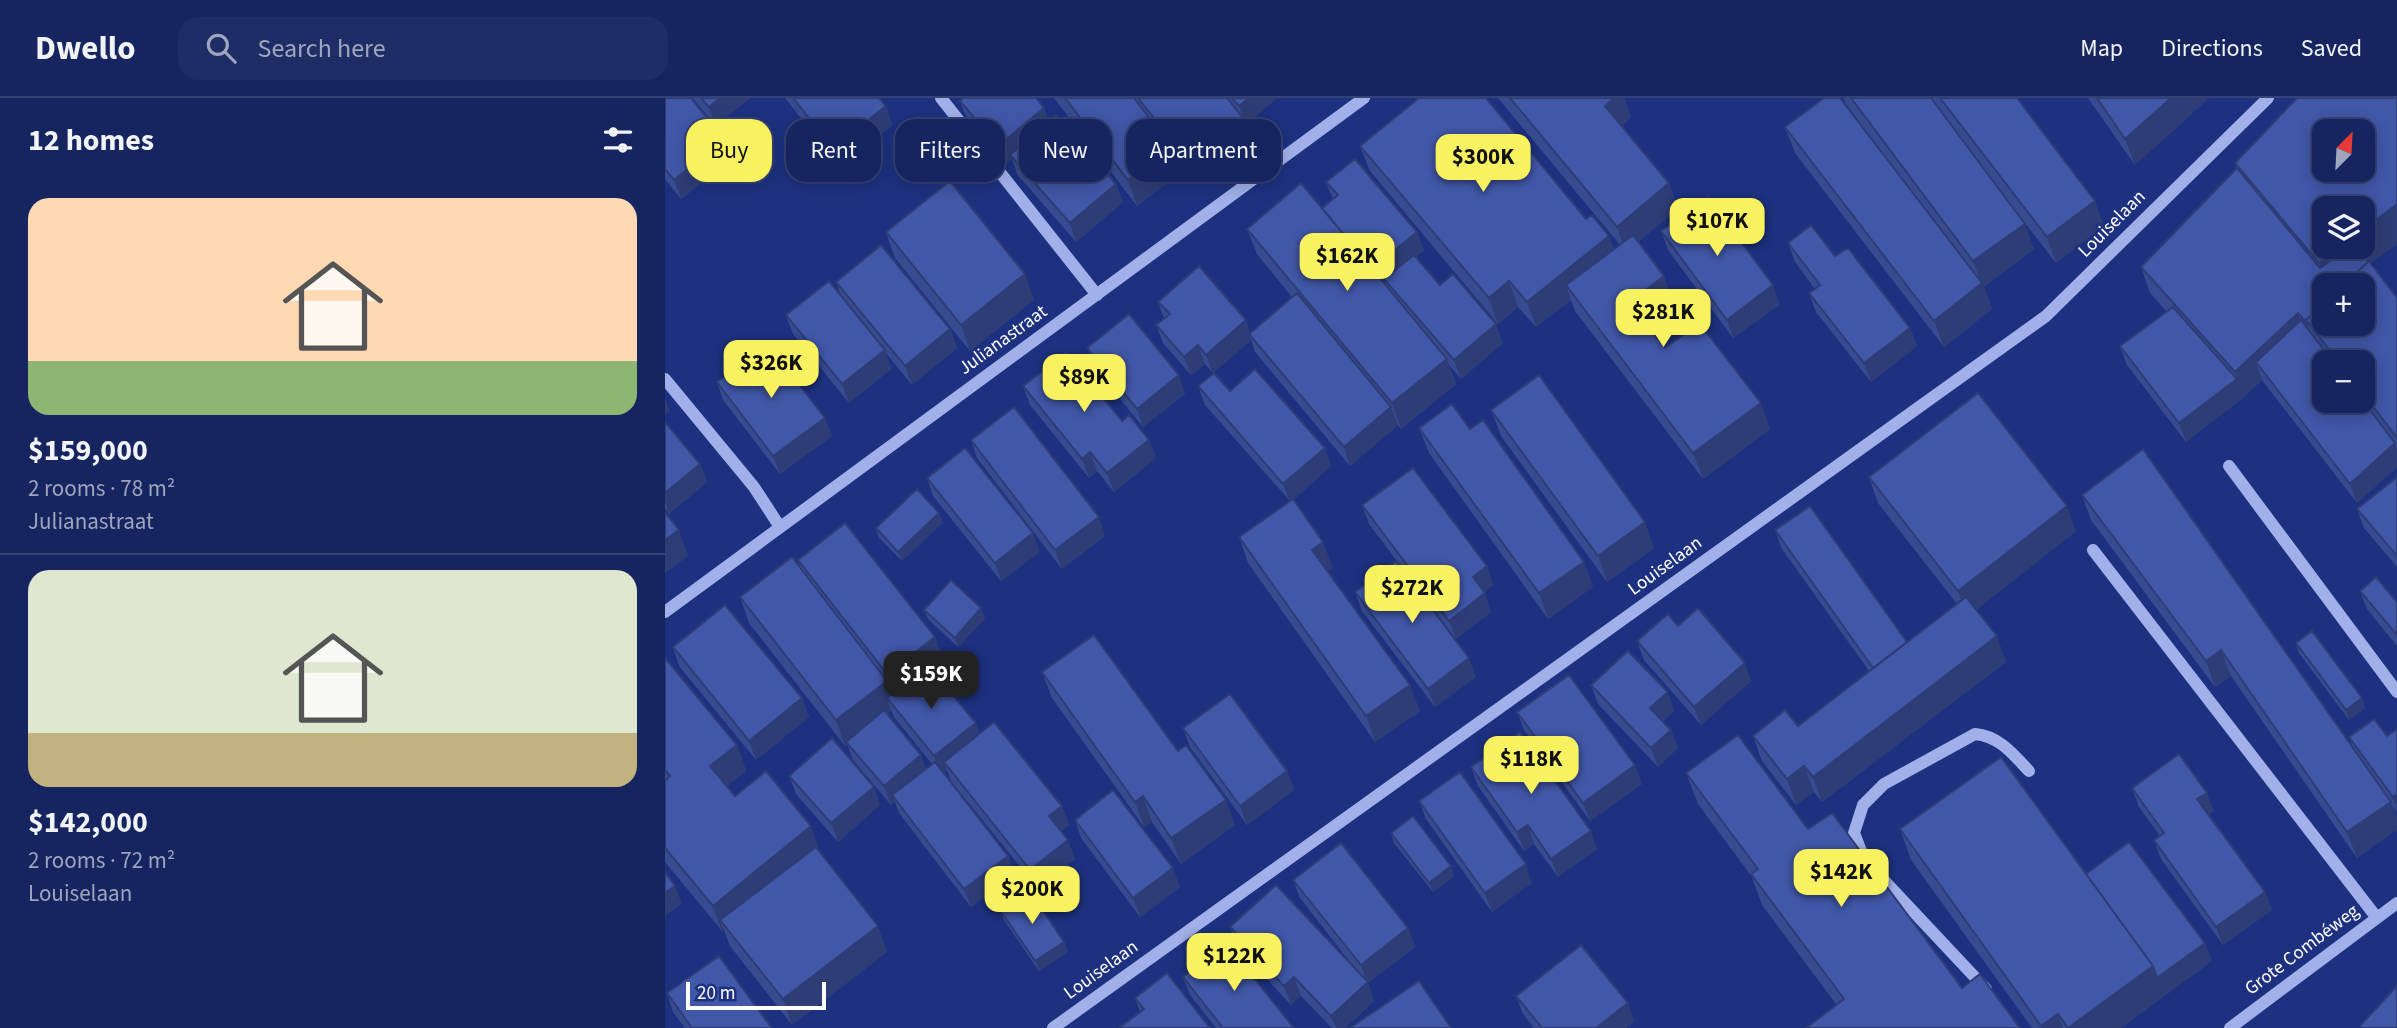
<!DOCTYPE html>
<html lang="en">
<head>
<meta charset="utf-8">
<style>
	:root { --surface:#162560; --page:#1f2d66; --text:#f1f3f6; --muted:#9ea5bd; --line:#354275; --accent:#f8f160 }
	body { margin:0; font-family:"Source Sans 3",sans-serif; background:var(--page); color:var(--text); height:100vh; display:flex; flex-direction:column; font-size:26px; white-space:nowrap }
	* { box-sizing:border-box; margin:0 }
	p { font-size:23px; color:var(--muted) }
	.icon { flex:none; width:38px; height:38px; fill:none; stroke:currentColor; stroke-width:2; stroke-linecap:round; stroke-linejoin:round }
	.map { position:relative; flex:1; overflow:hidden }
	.sheet { display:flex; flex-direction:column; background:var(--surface); width:665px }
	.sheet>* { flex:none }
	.guide { position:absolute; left:21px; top:21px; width:665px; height:63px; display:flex; gap:14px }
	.needle { width:46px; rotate:24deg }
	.fabs { position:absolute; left:1647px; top:21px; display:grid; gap:14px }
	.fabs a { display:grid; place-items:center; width:63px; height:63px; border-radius:14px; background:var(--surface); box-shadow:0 4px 18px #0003,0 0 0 2px var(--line); font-size:35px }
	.scale { position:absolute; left:21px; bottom:18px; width:140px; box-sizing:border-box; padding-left:7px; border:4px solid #fff; border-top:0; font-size:19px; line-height:24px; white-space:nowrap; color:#fff; -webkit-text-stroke:5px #1d3180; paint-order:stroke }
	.price { position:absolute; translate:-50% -60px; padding:0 16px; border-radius:14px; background:var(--accent); color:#111; font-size:23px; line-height:46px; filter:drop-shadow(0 2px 4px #0008) }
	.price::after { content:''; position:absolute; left:50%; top:42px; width:21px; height:16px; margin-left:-10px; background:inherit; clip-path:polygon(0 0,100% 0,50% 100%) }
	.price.active { background:#222; color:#fff }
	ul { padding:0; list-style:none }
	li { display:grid; align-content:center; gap:14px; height:371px; padding:0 28px }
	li+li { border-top:2px solid var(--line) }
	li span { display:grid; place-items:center; height:217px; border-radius:21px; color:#555 }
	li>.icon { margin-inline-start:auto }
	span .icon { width:126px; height:126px; fill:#fffc; stroke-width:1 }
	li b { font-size:30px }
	h2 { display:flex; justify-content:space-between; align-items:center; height:84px; padding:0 28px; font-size:30px }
	.tag { padding:0 24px; border-radius:21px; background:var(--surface); box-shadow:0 4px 18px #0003,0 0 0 2px var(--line); font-size:24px; line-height:63px }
	.tag.active { background:var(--accent); color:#111 }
	header { display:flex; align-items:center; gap:42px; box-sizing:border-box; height:98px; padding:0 35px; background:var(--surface); border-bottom:2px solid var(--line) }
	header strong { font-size:33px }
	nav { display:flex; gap:38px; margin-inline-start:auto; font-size:24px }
	.search { width:490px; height:63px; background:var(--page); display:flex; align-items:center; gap:18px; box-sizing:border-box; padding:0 24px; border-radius:21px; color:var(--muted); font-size:26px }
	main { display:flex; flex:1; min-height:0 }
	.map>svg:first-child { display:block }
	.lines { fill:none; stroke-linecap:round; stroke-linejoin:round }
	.minor { stroke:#a1b0e9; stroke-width:12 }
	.wall { fill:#384b90; fill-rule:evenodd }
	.shaded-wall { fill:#2e3d76 }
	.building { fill:#4157a8; stroke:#2e3d76; stroke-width:2; fill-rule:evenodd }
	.labels { text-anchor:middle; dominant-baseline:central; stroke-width:6; stroke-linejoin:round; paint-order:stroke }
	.street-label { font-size:19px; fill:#fff; stroke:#1d3180 }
</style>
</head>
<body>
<header>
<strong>Dwello</strong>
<div class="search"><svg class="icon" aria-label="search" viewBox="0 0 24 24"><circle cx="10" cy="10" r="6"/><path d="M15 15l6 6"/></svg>Search here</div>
<nav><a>Map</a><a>Directions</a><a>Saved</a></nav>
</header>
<main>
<section class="sheet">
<h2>12 homes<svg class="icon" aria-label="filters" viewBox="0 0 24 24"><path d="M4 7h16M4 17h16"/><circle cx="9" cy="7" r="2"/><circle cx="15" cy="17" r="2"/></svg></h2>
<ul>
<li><span style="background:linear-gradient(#ffd9b3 75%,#8fb573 0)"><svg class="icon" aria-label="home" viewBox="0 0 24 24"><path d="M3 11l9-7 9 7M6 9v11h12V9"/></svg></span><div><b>$159,000</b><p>2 rooms · 78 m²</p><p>Julianastraat</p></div></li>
<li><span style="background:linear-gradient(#dfe7d0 75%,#c2b280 0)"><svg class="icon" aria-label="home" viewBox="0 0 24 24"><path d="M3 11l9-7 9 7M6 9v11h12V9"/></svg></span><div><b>$142,000</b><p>2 rooms · 72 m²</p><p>Louiselaan</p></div></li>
</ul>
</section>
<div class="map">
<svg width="1732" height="930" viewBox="0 0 1732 930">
	<rect width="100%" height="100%" fill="#1d3180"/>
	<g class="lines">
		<path class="minor" d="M276,0l156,197
			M0,281l89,108 26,40
			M1564,368l168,226
			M1428,452l284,368
			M0,514l699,-514
			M1321,891l-122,-130 -10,-26 9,-28 21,-21 91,-50c24,2 38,20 54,37
			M388,930l993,-712 222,-218
			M1565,930l167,-125"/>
	</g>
	<path class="wall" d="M0,0l67,61 -51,40 -16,-20z
		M28,0h57l-35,28z
		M120,0h94l7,8 6,19 -52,42z
		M389,0h223l-31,26 4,13 -54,44 -22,-28 7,19 -44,34z
		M833,0h126l7,19 -10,9 48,57 9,26 -40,33 35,60 -27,21 19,25 105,81 -67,50 -128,-168 -4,-11 -35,27 -18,-20 -20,17 -128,-153 -10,-25 254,103 6,-4z
		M1178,0h174l87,128 -48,37 -66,-85 44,71 -50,38 8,22 -48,38 -149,-194 -10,-26 108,40 -47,-63z
		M1423,0h121l-74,67z
		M1732,0v146l-26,19 26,35v169l-40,36 -95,-123 -18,17 -58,45 -59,-77 -7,-19 47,-34 -17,-19 -9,-26 96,-99 -2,-5zM1659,264h39v39z
		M295,3l89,20 67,63 7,18 -47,40 -59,-68 -5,-15 -7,5 -38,-45z
		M661,84l98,68 -8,7 24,28 63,58 -42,36 -12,-14 7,19 -55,45 -3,-4 -48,41 -95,-114 -4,-12 -38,33 -8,-9 -14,11 -28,-32 -7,-18 8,-7 -6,-16 93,30 41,-35 -35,-43 -10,-25 75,-21 11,-9z
		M996,133l119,73 -47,34 -65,-88z
		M221,134l148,68 -64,51 -75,-93z
		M1123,145l47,13 75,72 7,18 -46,36 -55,-70 -7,-19 6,-4 -20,-27z
		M171,184l114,47 7,19 -45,37 -27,-33 6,17 -42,34 -56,-69 -7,-19 55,-19z
		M422,250l98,46 -42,33 -49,-60z
		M52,284l115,54 -52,38 -57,-74z
		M358,288l99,35 27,19 7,18 -42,34 -17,-21 -8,7 -59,-73z
		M533,288l32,5 95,57 6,18 -38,34 40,68 -5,3 92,140 -45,31 -127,-179 -9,-26 51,-36 -85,-96z
		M826,312l163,138 -47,34 -106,-146z
		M0,324l35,42 7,18 -38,32 -4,-6z
		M754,330l51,1 114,133 9,25 -45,32 -119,-166z
		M306,342l134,96 -43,33 -85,-111z
		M1204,379l207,54 -100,79 30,52 -184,140 -8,-10 -18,13 -34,-44 -9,-25 45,-10 71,-55 -87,-122 -7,-19 132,112 50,-38 -79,-101z
		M1732,379v90l-33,-39 -7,-19z
		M262,380l113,74 -39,29 -68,-85z
		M1417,397l271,253 -4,-11 38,-1 10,-7v83l-4,-6 4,12 -40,40 -126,-182 -16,11 -124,-167z
		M697,407l125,61 6,19 -9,7 7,20 -35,27 -87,-115z
		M278,424l-41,39 -23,-23 -3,-10z
		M133,462l137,77 7,19 -13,10 50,68 83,72 7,19 -8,6 14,28 -38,29 -86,-107 -4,-11 -3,2 64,84 7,18 -44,33 -72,-94 -4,-11 -4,3 -38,-45 -6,-16 -2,2 -96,-123 -9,-26 62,-25zM226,612l3,7 38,47 -6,5 -39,-55z
		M1695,493l37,11v44l-30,-37z
		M690,494l121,85 -41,30 -73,-96z
		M259,512l61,8 -27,29 -30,-28z
		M972,543l114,40 -50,44 -57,-65z
		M1631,545l66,55 3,10 -16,12 -50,-67z
		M8,549l129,51 7,19 -53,43 -77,-94z
		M0,562l72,85 9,26 -19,15 8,10 85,56 67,100 -95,73 -62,-79 -6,-16 -2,1 -57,-69z
		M377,574l136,79 57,74 -54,39 -29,-42 -8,5 -92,-129z
		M926,587l83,25 -11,11 8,9 7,18 -20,19 -60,-63z
		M852,614l125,72 -52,37 -66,-91z
		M518,630l104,43 7,19 -47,35 -57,-78z
		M806,669l126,82 -39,28 -24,-33 -10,7 -46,-65z
		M1021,675l122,56 154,159 -126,16 -74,-99 -10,-28 -54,-73z
		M124,678l91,29 -42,37 -42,-48z
		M1467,690l82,23 -5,3 56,78 7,18 -49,35 -62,-86 -7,-19 6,-4 -21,-29z
		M754,703l113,82 -40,29 -66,-93z
		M410,722l98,48 7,19 -40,30 -59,-79z
		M1235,731l186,45 119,69 7,18 -91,67h-89l-121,-168z
		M726,735l60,33 3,10 -21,16 -39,-49z
		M628,782l115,48 7,19 -47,36 6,18 -29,27h-13l-31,-32 -10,9 -55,-59 -6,-19 127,44 -57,-73z
		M335,812l64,32 4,10 -29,19 -35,-51z
		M518,879l111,51h-78l-26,-33z
		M2,895l104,35h-86l-12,-16z
		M851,898l119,25 -9,7h-92l-11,-14z
		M470,900l75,30 -70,-16z"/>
	<path class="shaded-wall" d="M55,0h30l-35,28 -6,-19z
		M584,0h28l-31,27 -7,-19z
		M949,0h10l7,19 -17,14 -9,-25z
		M1506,0h38l-74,67 -10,-26z
		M221,8l6,19 -52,42 -7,-19z
		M379,10l7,18 -41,29 2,4 -7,5 -7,-18z
		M579,21l6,18 -54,44 -7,-19z
		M60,42l7,19 -51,40 -7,-19z
		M506,49l10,25 -44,34 -9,-26z
		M1004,85l9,26 -52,43 -9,-25z
		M451,86l7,18 -47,40 -6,-19z
		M1430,103l9,25 -48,37 -9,-26z
		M1732,106v40l-56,41h-14l-8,-22 21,-16h23v-17z
		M1360,126l9,25 -50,38 8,22 -48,38 -10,-26 48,-37 -9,-23z
		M752,134l7,18 -38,32 -2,-3 1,4 -8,6 -7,-18z
		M944,138l10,26 -53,23 5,15 -35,27 -9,-25z
		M360,176l9,26 -64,51 -9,-26z
		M999,178l9,26 -34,26 -9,-26z
		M844,183l9,26 -20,17 -9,-26z
		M1108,187l7,19 -47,34 -6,-18z
		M1633,215l9,26 -51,23 6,18 -18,17 -9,-25z
		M581,222l7,19 -4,-5 2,6 -38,33 -7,-18z
		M831,226l7,19 -42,36 -7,-19z
		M1245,230l7,18 -46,36 -7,-19z
		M285,231l7,19 -45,37 -7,-19z
		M533,247l7,19 -14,11 -7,-18z
		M220,252l6,19 -42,34 -7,-19z
		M782,261l9,25 -55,45 -9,-26z
		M514,277l6,19 -42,33 -6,-18z
		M1572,281l7,18 -58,45 -7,-19z
		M0,300l5,13 -5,4z
		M1096,305l9,26 -67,50 -10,-26z
		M726,309l7,18 -48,41 -6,-19z
		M160,320l7,18 -52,38 -7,-18z
		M484,342l7,18 -42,34 -7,-19z
		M1730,345l2,5v19l-40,36 -7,-19z
		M660,350l6,18 -41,36 -7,-18z
		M425,354l7,19 -8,7 -7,-19z
		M35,366l7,18 -38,32 -4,-13v-8z
		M1402,408l9,25 -109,86 -9,-26z
		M274,415l4,9 -41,39 -4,-9z
		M434,419l6,19 -43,33 -7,-19z
		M980,424l9,26 -47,34 -9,-26z
		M14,432l9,26 -23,17v-33z
		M368,435l7,19 -39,29 -6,-18z
		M658,444l10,26 -11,7 -10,-25z
		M919,464l9,25 -45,32 -9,-26z
		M822,468l6,19 -14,11 -6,-19z
		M820,495l6,19 -35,27 -7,-18z
		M316,510l4,10 -27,29 -3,-9z
		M1332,538l9,26 -184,140 -9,-25z
		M270,539l7,19 -48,37 -7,-19z
		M1556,552l10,26 -16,11 -9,-26z
		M804,560l7,19 -41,30 -7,-18z
		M1080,565l6,18 -50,44 -7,-18z
		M222,583l9,26 -9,-9 4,12 -43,33 -2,-1 1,2 -2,2 -9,-26z
		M745,587l10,26 -45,31 -9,-26z
		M1003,594l6,18 -17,16 -7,-18z
		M137,600l7,19 -53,43 -7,-19z
		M1697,600l3,10 -16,12 -3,-10z
		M311,625l6,19 -38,20 3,8 -6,5 -7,-19z
		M1006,632l7,18 -20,19 -7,-19z
		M72,647l9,26 -26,21 -10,-26z
		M256,657l7,19 -36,21 3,7 -4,3 -7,-19z
		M970,667l7,19 -52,37 -7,-18z
		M1139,668l10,26 -18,13 -9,-26z
		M622,673l7,19 -47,35 -7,-19z
		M209,689l6,18 -42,37 -7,-19z
		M1542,695l7,18 -10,6 -7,-18z
		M1732,696v15l-4,-12z
		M478,698l9,26 -8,5 -9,-25z
		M561,702l9,25 -54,39 -10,-26z
		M1726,704l6,16v12l-40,28 -10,-26z
		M397,708l7,19 -13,10 -7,-19z
		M863,727l6,19 -10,7 -7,-19z
		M146,728l9,26 -100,68 4,10 -2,1 -9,-25z
		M926,733l6,18 -39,28 -7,-18z
		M403,742l7,19 -38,29 -7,-18z
		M343,758l7,18 -44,33 -7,-18z
		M861,766l6,19 -40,29 -7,-19z
		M786,768l3,10 -21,16 -4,-9z
		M508,770l7,19 -40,30 -7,-19z
		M10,788l7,18 -17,12v-23z
		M1600,794l7,18 -49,35 -7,-18z
		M213,828l9,26 -95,73 -9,-26z
		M743,830l7,19 -47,36 6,18 -29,27h-9l-5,-12 36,-33 -6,-18z
		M399,844l4,10 -29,19 -4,-10z
		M1540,845l7,18 -91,67h-53l85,-62z
		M629,879l7,19 -10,9 -7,-19z
		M963,905l7,18 -9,7h-30z
		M1393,916l5,14h-21l-1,-2z"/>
	<path class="building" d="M0,0h26l34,42 -51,40 -9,-11z
		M36,0h19l-11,9z
		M128,0h86l7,8 -53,42z
		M298,0h73l8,10 -46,38 -38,-45z
		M400,0h69l37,49 -43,33z
		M473,0h89l17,21 -55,43z
		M567,0h17l-10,8z
		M754,0h67l100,121 6,-4 17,21 -82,66 -18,-21 -20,17 -129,-152z
		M845,0h104l-9,8 64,77 -52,44z
		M1159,0h16l142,185 -48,38 -149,-194z
		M1186,0h80l94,126 -52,37z
		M1275,0h77l78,103 -48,36z
		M1432,0h74l-46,41z
		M1632,0h100v106l-34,26v-22h-39v39h16l-21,16 -84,-100zM1659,33h39v39h-39z
		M391,17l60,69 -46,39 -60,-68z
		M690,61l62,73 -45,37 -50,-61 16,-13 -12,-13z
		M1572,70l83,100 30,-21h7l11,15 -25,23h-19v18l-18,17 2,5 -10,-12 -63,59 -94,-105z
		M285,83l75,93 -64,51 -75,-93z
		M636,85l146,176 -55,44 -145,-174z
		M1043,99l65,88 -46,35 -66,-89z
		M1146,127l24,31 13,-8 62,80 -46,35 -55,-70 11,-8 -32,-42z
		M968,137l31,41 -34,26 35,46 34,-25 62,80 -68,50 -127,-168z
		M216,147l69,84 -45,37 -69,-84z
		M749,157l26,30 13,-11 43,50 -42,36 -70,-81z
		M1704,163l28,37v140l-34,-45v-31h-24l-33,-42 18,-17v21h39v-39h-20z
		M534,168l47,54 -40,35 -8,-10 -14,12 -28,-32 14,-11 -12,-12z
		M164,183l56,69 -43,34 -56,-69z
		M632,195l94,114 -47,40 -95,-113z
		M1508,209l64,72 -58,44 -59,-77z
		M464,216l50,61 -42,34 -50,-61z
		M1636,222l32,42h-9v39h39l32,42 -45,41 -94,-122z
		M102,245l58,75 -52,38 -56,-74z
		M402,254l55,69 7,-6 20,25 -42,33 -17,-21 -8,7 -59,-73z
		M590,271l70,79 -42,36 -85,-98 16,-13 16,18z
		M874,277l106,147 -47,34 -107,-146z
		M1313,295l89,113 -109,85 -89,-114z
		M787,306l18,25 13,-9 101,142 -45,31 -120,-165z
		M349,309l85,110 -44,33 -84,-110z
		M0,324l35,42 -35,29z
		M300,350l68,85 -38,30 -68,-85z
		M1478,351l248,353 -44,30 -126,-182 -15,11 -124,-166z
		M748,370l74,98 -14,11 12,16 -36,28 -87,-116z
		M1732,379v79l-40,-47z
		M252,391l22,24 -41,39 -22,-24z
		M628,401l30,43 -11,8 98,135 -44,31 -127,-179z
		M1145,408l97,136 -34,26 -98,-138z
		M0,414l14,18 -14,10z
		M180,425l90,114 -48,37 -89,-114z
		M127,459l95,124 -51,39 -96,-123z
		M731,463l73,97 -41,31 -73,-97z
		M1711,479l21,25v33l-37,-44z
		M286,482l30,28 -26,30 -31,-28z
		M1301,499l31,39 -184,141 -9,-11 -17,13 -34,-43 32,-26 13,16z
		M60,507l77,93 -53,43 -76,-94z
		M1033,510l47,55 -51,44 -57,-66 31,-27 10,12z
		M1647,533l50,67 -16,12 -50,-67z
		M429,537l84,116 8,-6 40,55 -55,38 -28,-42 -8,6 -93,-130z
		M963,553l40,41 -18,16 21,22 -20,18 -60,-63z
		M1,561l71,86 -27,21 25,30 31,-25 45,55 -98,80 -48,-58v-67l5,-5 -5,-6v-110z
		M263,567l48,58 -42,33 -47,-58z
		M904,577l66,90 -52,38 -66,-91z
		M565,596l57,77 -47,35 -57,-78z
		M219,612l37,45 -37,31 -38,-44z
		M1709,621l13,17 10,-7v65l-4,3 -44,-60z
		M329,624l68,84 -13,10 19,24 -38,30 -86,-108z
		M855,634l71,99 -40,28 -23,-34 -11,7 -46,-65z
		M1073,637l70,94 24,-16 130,175 18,-14 40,54h-214l38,-29 -93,-125 7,-5 -72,-96z
		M167,640l42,49 -43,36 -42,-47z
		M1514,656l28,39 -10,6 68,93 -49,35 -62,-87 10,-7 -32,-45z
		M1336,659l152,209 -85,62 -10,-14 -17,12 -141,-197z
		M270,664l73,94 -44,33 -72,-94z
		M795,674l66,92 -41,29 -66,-92z
		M448,692l60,78 -40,30 -58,-78z
		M748,718l38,50 -22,17 -38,-50z
		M1464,744l76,101 -48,35 -4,-12 -67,-92z
		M676,745l67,85 -47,37 -68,-85z
		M151,749l62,79 -95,73 -63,-79z
		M0,774l10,14 -10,7z
		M611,787l92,97 -37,34 -37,-39 -10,9 -54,-59z
		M364,792l35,52 -29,19 -35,-51z
		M561,845l68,85h-71l-40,-51z
		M916,847l47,58 -32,25h-54l-26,-32z
		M54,858l52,71 -2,1h-77l-25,-35z
		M502,875l43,55h-91l25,-19 -9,-11z
		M754,883l32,47h-101z
		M1732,888v42h-35l-2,-2z"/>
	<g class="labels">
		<g class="street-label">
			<text transform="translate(1447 126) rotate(-45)">Louiselaan</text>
			<text transform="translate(338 242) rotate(-36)">Julianastraat</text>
			<text transform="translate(1000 468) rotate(-36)">Louiselaan</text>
			<text transform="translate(1637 852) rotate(-37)">Grote Combéweg</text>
			<text transform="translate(436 872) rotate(-36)">Louiselaan</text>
		</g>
	</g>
</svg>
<div class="fabs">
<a><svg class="needle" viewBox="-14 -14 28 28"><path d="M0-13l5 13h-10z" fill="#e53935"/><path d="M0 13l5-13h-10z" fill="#9ea5bd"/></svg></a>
<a><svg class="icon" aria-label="layers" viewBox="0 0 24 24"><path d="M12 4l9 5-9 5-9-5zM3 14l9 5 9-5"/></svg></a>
<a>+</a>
<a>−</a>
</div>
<div class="scale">20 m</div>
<b class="price" style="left:818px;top:96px">$300K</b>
<b class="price" style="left:1052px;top:160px">$107K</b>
<b class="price" style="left:682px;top:195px">$162K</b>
<b class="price" style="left:998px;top:251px">$281K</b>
<b class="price" style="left:106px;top:302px">$326K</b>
<b class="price" style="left:419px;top:316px">$89K</b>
<b class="price" style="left:747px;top:527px">$272K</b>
<b class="price active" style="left:266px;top:613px">$159K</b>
<b class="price" style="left:866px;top:698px">$118K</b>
<b class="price" style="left:1176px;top:811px">$142K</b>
<b class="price" style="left:367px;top:828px">$200K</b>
<b class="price" style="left:569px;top:895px">$122K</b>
<div class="guide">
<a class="tag active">Buy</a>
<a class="tag">Rent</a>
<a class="tag">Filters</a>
<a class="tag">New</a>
<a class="tag">Apartment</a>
</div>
</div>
</main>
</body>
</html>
